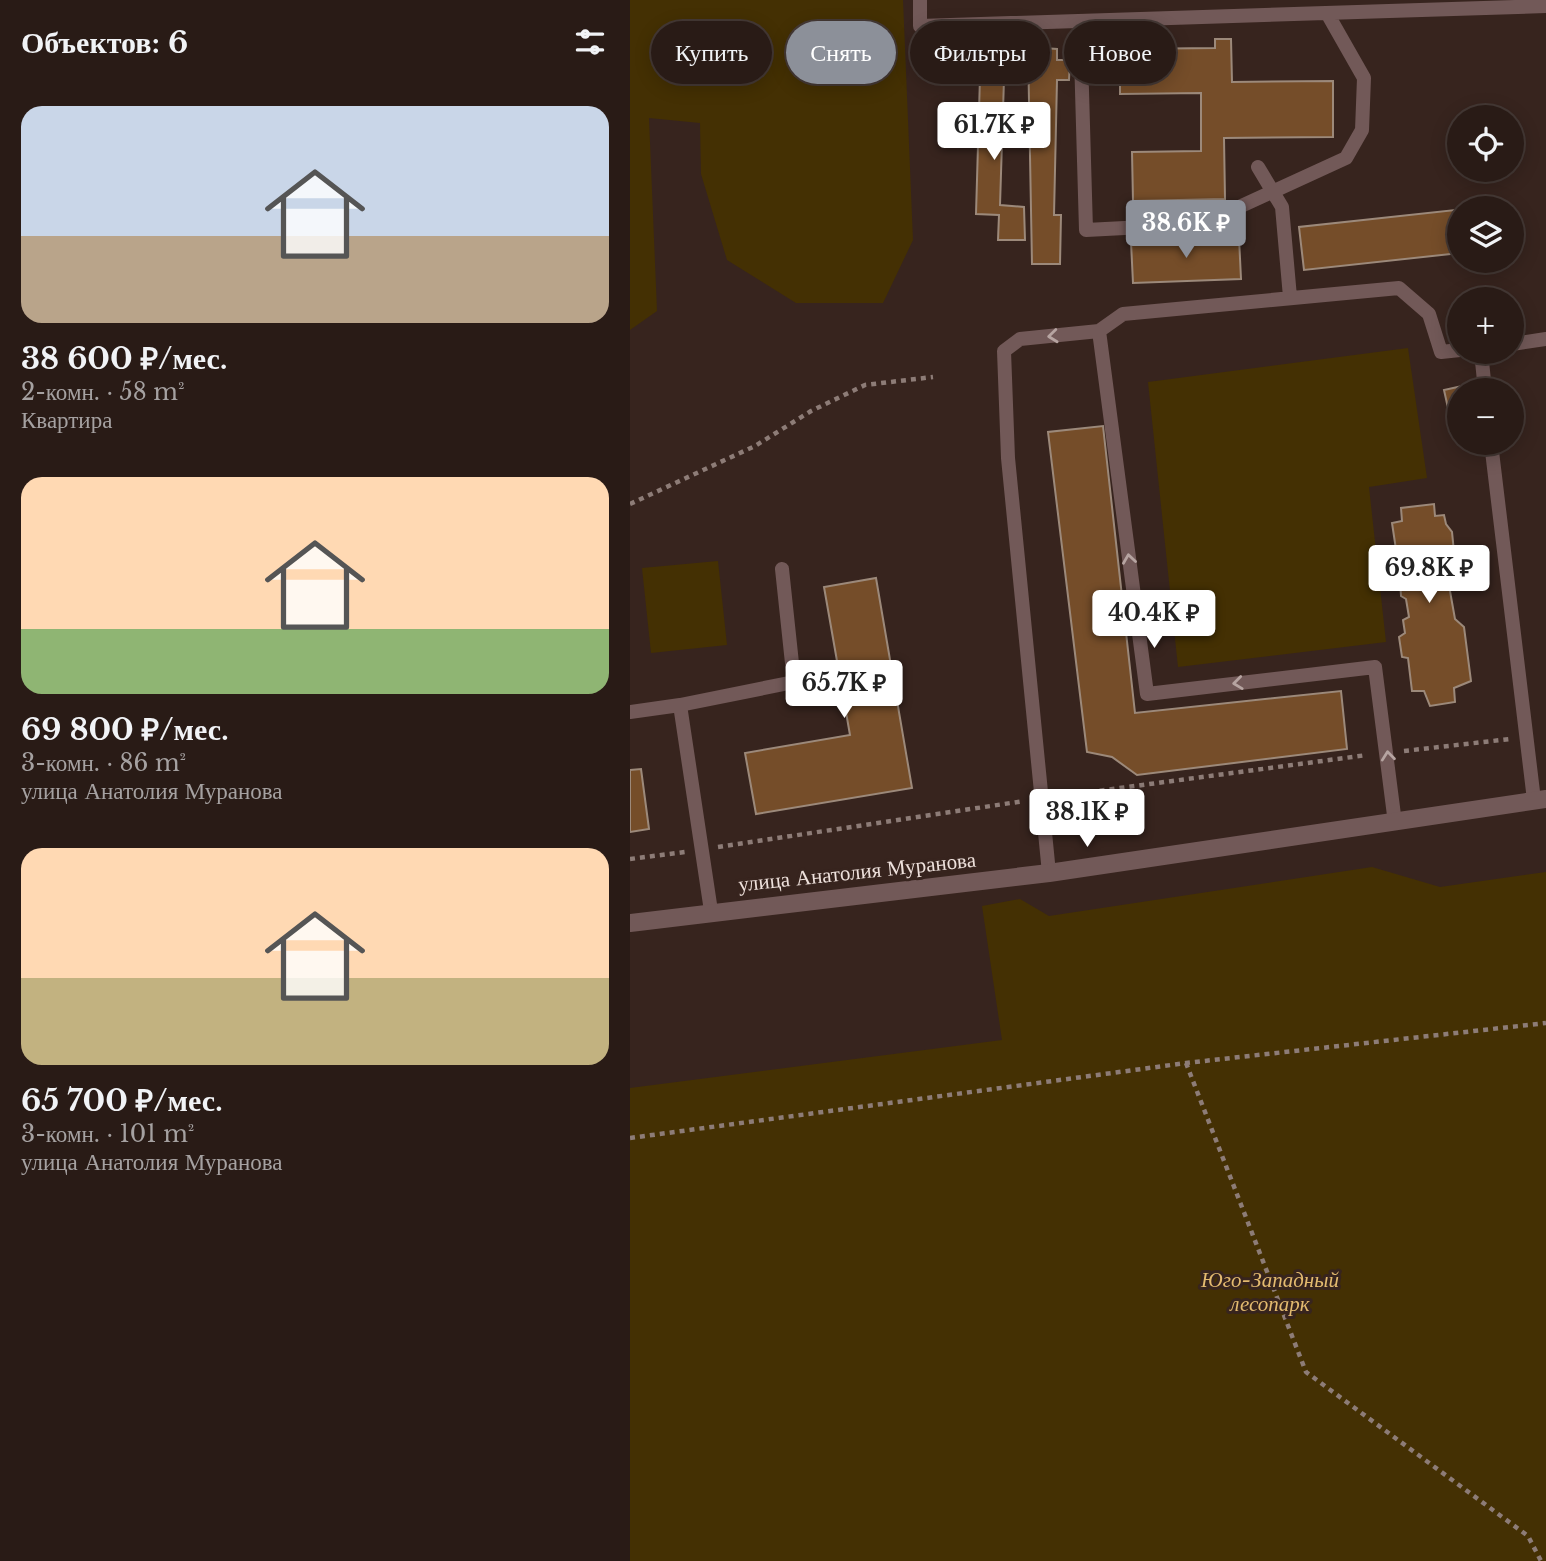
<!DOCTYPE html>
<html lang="ru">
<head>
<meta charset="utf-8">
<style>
	:root { --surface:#291b16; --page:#352823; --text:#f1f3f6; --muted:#a5a1a1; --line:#453935; --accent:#8c9099 }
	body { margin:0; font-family:"Libre Baskerville",serif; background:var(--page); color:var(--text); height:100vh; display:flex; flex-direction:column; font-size:26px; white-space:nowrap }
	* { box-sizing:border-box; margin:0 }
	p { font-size:23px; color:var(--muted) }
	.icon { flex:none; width:38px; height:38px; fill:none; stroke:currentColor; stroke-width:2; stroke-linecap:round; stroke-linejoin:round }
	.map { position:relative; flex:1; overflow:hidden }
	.side { display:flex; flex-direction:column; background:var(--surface); width:630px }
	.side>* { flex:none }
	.top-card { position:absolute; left:21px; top:21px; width:665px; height:63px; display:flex; gap:14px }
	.tools { position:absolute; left:817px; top:105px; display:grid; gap:14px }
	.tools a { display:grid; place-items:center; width:77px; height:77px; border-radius:50%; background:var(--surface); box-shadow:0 4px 18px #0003,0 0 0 2px var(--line); font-size:35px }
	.price { position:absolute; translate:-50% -60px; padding:0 16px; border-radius:7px; background:#fff; color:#222; font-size:23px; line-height:46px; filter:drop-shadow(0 2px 4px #0008) }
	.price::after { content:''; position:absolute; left:50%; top:42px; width:21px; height:16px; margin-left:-10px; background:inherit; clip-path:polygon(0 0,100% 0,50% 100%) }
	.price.selected { background:var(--accent); color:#fff }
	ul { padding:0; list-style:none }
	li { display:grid; align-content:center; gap:14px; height:371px; padding:0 21px }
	li span { display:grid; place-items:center; height:217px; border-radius:21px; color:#555 }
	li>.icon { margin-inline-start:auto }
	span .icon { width:126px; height:126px; fill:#fffc; stroke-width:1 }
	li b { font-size:30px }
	h2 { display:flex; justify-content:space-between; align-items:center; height:84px; padding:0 21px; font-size:30px }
	.chip { padding:0 24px; border-radius:32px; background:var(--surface); box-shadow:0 4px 18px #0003,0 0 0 2px var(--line); font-size:24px; line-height:63px }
	.chip.selected { background:var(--accent); color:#fff }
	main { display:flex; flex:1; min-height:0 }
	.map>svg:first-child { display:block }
	.green { fill:#443003 }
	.building { fill:#754d29; stroke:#9c897a; stroke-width:2 }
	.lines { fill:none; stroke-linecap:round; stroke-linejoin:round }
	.path { stroke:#8d7c77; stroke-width:4.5; stroke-dasharray:5 5; stroke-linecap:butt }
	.service { stroke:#725958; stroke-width:14 }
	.minor { stroke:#725958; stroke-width:18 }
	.oneway { stroke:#b6a4a1 }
	.labels { text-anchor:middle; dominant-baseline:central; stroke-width:6; stroke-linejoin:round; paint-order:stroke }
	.street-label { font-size:21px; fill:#eee1dc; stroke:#37241e }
	.park-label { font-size:21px; font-style:italic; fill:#e3ba6f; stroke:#37241e }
</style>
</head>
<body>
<main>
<section class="side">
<h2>Объектов: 6<svg class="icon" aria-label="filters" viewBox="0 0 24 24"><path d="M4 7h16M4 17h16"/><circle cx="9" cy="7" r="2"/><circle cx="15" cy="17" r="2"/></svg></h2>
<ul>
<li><span style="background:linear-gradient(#c9d6e8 60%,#b9a48a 0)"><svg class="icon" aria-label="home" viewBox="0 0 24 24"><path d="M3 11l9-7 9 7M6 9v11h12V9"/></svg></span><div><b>38 600 ₽/мес.</b><p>2-комн. · 58 m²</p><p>Квартира</p></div></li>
<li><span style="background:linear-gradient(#ffd9b3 70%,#8fb573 0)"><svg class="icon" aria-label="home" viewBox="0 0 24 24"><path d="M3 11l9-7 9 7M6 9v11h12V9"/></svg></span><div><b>69 800 ₽/мес.</b><p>3-комн. · 86 m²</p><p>улица Анатолия Муранова</p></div></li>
<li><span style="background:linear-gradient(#ffd9b3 60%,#c2b280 0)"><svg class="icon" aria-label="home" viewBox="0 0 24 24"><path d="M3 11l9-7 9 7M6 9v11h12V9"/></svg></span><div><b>65 700 ₽/мес.</b><p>3-комн. · 101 m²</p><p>улица Анатолия Муранова</p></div></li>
</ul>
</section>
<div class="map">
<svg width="916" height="1561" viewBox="0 0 916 1561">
	<rect width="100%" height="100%" fill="#37241e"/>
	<path class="green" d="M0,0h273l10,240 -30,63h-87l-69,-43 -26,-86 -1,-51 -51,-5 8,193 -27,19z
		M778,348l19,130 -58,9 17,155 -208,25 -30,-285z
		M88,561l9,84 -76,8 -9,-85z
		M742,867l68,20 106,-15v689h-916v-473l372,-48 -20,-134 38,-7 29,17z"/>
	<path class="building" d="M585,39h16l1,43 101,-1v56l-109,1 1,61 -92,2 -1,-49 69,-1v-58l-81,1v-45l95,-1z
		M398,47l29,2v11h13l-1,20h-12l-3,135h7l-1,49h-28z
		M350,77l24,2 -4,126 24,2 1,33h-27l1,-25 -23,-1z
		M825,210l5,43 -156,17 -5,-43z
		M609,238l2,41 -108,4 -2,-41z
		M832,386l-2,20 -12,2 -4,-18z
		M473,426l32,287 206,-22 6,58 -210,26 -25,-18 -25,-5 -39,-320z
		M804,504l1,12 9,-1 2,9 6,8 4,40 -8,8 7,39 9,8 7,54 -17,7 1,14 -25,4 -6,-15h-12l-4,-33 -6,-1 -3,-20 6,-4 -2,-13 6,-3 -3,-18 -5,-3 -1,-16 -8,-1 -2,-19 7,-4 -5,-33 10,-2 -1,-13z
		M246,578l36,210 -156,26 -11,-61 105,-18 -26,-148z
		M11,769l8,60 -19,3v-62z"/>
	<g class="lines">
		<path class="path" d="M0,504l125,-58 56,-35 54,-26 68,-8
			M774,751l106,-12
			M430,796l307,-41
			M88,847l306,-46
			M0,859l55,-7
			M556,1063l120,309 222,164 13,25
			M0,1138l556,-75 360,-40"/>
		<path class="service" d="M290,0v26l626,-20
			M450,21l6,209 116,-6 144,-66 16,-28 2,-52 -37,-65
			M628,167l24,40 8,90
			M469,331l24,-17 276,-26 30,26 12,38 19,-2
			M882,344l34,-5
			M851,352l4,38
			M861,443l43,357
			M50,705l114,-23 -12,-113
			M0,712l50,-7 31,206
			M419,873l-41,-415 -4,-107 16,-12 79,-8 48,363 228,-27 20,156"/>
		<path class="minor" d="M0,923l419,-50 497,-74"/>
	</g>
	<defs><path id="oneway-chevron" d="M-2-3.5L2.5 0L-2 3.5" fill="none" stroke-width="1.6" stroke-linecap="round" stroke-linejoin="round" transform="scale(1.75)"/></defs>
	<g class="oneway">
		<use href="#oneway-chevron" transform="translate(423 336) rotate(174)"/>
		<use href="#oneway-chevron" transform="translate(499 559) rotate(-98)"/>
		<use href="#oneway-chevron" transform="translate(608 683) rotate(173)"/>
		<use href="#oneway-chevron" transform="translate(758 756) rotate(-96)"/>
	</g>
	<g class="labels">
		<g class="street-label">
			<text transform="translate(227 872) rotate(-6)">улица Анатолия Муранова</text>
		</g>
		<g class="park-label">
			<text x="640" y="1280">Юго-Западный<tspan x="640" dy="24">лесопарк</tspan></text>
		</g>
	</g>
</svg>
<div class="tools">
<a><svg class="icon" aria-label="locate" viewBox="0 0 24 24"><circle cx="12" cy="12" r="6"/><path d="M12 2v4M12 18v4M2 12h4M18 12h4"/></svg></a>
<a><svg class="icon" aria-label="layers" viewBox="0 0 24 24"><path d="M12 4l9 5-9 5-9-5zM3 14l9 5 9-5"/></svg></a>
<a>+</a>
<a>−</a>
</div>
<b class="price" style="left:364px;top:162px">61.7K ₽</b>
<b class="price selected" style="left:556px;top:260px">38.6K ₽</b>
<b class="price" style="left:799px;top:605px">69.8K ₽</b>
<b class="price" style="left:524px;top:650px">40.4K ₽</b>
<b class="price" style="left:214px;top:720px">65.7K ₽</b>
<b class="price" style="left:457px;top:849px">38.1K ₽</b>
<div class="top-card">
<a class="chip">Купить</a>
<a class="chip selected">Снять</a>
<a class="chip">Фильтры</a>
<a class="chip">Новое</a>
</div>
</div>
</main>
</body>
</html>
